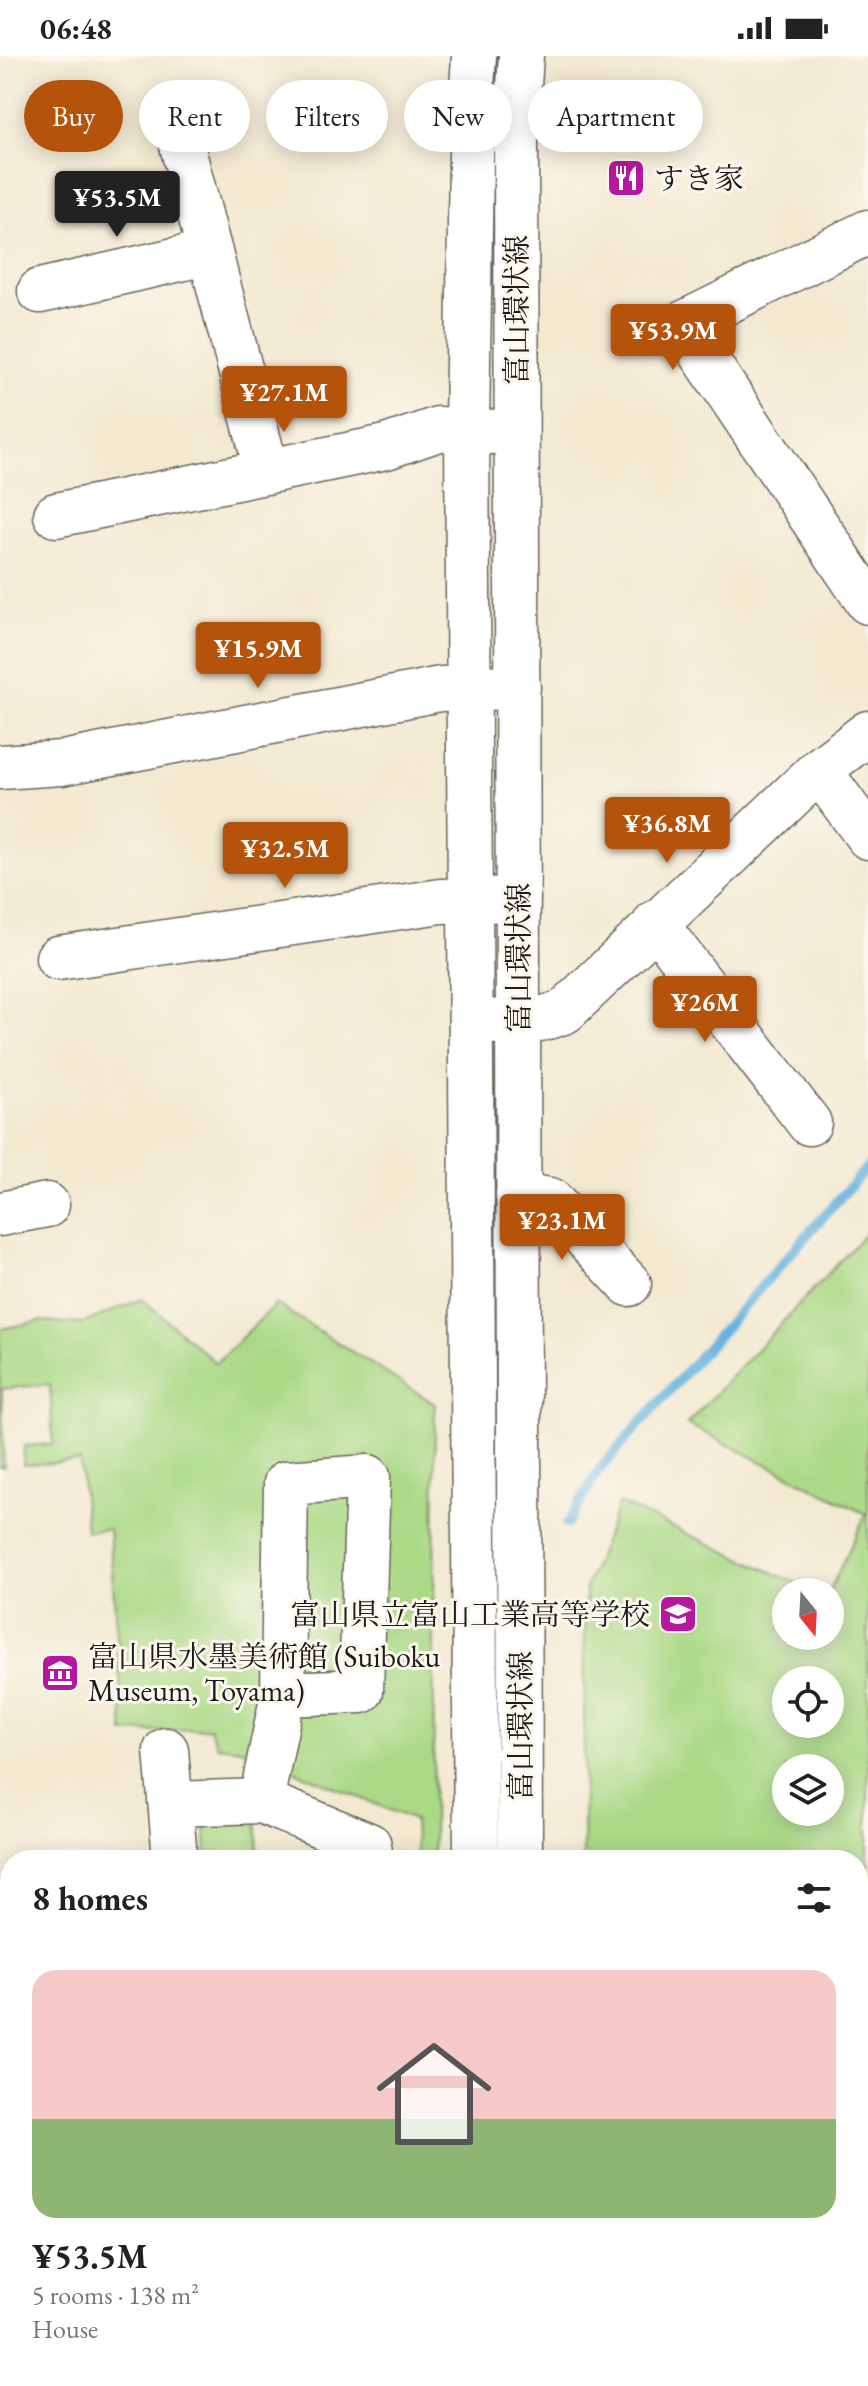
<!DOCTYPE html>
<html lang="en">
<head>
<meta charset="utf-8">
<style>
	:root { --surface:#fff; --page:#f6f6f6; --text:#222; --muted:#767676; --accent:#b45309 }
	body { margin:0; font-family:"EB Garamond","Noto Serif JP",serif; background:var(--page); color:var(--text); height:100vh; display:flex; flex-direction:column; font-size:30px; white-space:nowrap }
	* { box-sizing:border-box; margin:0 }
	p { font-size:26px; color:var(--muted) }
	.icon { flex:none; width:44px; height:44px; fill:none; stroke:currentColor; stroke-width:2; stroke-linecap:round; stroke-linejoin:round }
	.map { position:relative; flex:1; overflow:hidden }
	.side { position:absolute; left:0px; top:1794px; width:868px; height:536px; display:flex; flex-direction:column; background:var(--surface); border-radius:32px 32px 0 0; box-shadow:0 4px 20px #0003 }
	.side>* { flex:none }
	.guide { position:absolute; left:24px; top:24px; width:820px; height:72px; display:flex; gap:16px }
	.needle { width:52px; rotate:162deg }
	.controls { position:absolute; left:772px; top:1522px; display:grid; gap:16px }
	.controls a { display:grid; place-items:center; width:72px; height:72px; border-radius:50%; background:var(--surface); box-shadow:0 4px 20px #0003; font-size:40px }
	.price { position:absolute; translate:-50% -68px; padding:0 18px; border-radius:8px; background:var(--accent); color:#fff; font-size:26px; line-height:52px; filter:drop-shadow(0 2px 4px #0008) }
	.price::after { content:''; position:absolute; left:50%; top:48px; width:24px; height:18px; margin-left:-12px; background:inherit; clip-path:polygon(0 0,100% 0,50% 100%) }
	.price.selected { background:#222; color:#fff }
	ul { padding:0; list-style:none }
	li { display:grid; align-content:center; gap:16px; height:424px; padding:0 32px }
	li span { display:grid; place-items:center; height:248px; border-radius:24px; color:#555 }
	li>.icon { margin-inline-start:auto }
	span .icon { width:144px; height:144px; fill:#fffc; stroke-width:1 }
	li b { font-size:34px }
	h2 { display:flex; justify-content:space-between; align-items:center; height:96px; padding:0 32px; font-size:34px }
	.pill { padding:0 28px; border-radius:36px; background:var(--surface); box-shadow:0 4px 20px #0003; font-size:28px; line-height:72px }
	.pill.selected { background:var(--accent); color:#fff }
	.status { display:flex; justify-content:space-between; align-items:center; height:56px; padding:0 40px; background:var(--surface); direction:ltr }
	.status svg { height:22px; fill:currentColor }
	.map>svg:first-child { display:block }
	.green { fill:#abd986; stroke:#647a51; stroke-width:2; fill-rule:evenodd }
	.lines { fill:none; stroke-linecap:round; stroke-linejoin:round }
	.stream { stroke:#64b2de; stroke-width:10 }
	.minor-casing { stroke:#67645b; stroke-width:47 }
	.major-casing { stroke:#67645b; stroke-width:47 }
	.path { stroke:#67645b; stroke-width:5; stroke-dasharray:2 6; stroke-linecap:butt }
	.minor { stroke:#fff; stroke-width:44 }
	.major { stroke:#fff; stroke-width:44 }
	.labels { text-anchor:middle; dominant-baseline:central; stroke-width:6; stroke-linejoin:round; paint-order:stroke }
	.poi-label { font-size:30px; fill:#1c1c1c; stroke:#fbf7ec; text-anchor:start }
	.street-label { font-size:30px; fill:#1c1c1c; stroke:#fbf7ec }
</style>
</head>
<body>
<div class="status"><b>06:48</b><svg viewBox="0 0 49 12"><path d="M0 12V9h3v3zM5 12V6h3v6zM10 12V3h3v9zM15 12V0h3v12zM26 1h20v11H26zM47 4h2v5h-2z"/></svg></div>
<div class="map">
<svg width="868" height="2330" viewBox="0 0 868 2330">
	<rect width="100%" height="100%" fill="#fbf7ec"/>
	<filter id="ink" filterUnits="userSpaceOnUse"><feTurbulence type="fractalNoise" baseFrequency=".0125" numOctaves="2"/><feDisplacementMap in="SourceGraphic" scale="16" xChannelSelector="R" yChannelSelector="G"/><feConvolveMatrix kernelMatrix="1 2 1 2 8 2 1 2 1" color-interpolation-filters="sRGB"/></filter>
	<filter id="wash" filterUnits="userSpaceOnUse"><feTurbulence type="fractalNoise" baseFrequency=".006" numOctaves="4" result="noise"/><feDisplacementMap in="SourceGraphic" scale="32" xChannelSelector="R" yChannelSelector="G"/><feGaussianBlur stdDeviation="1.8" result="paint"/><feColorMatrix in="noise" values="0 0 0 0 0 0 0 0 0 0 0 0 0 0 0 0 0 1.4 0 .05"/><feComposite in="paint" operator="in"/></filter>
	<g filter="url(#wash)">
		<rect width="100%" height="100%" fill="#f3e9d1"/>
		<path class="green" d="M868,1175v738l-7,74 -3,-1v-182h-275l2,-270 34,-87 197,89h-30v44h44l-1,-44 37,-78 -179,-90zM830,1624v44h-44v-44zM786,1712h44v44h-44z
			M142,1243l74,64 60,-59 159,100 -2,456h-17l-2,-40 -172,-71 -25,-3 -7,-18 -86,5 -15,-204 -23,2 -6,-70 -57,4 1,-19 29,-2 -3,-60 -48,5 2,78h-4v-138l40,-8 41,3z
			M256,1760l3,44h-51l-4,-41z
			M10,2090v230h39l-10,10h-39v-233z"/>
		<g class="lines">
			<path class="stream" d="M567,1468l33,-55 268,-303
				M858,2298h10"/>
		</g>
	</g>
	<g filter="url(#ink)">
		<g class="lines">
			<defs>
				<path id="minor" d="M177,70l90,346
					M868,176l-186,92 186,278
					M40,235l170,-39
					M56,459l330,-68 52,-18 78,4
					M0,711l62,-4 378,-74 78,-2
					M819,714l49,67
					M655,867l154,200
					M58,902l383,-57 77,-2
					M471,964c34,3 62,5 94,-9l254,-241 49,-37
					M518,1139l32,5 79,84
					M0,1158l47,-9
					M283,1638l78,-3 7,-214 -82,6 -3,211 -22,107 108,44 2,15
					M166,1694l9,110
					M171,1748l90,-3
					M858,2123l10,-2
					M858,2275h10"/>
				<path id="major" d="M474,0l-2,33 -5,341 9,1430
					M520,1804l-4,-1728 5,-76
					M473,2320v10
					M524,2320v10"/>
			</defs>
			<use href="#minor" class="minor-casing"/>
			<use href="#major" class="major-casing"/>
			<path class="path" d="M0,2093l10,-13"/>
			<use href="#minor" class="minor"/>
			<use href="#major" class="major"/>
		</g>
	</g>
	<defs>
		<symbol id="restaurant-square" viewBox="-11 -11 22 22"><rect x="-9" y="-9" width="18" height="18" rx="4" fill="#b5179e" stroke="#fbf7ec"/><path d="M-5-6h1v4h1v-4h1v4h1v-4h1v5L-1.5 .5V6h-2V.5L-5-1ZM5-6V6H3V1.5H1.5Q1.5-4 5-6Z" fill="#fff"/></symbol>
		<symbol id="school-square" viewBox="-11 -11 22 22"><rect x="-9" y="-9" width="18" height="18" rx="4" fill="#b5179e" stroke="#fbf7ec"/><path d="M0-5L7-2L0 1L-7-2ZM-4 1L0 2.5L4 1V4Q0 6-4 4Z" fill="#fff"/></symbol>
		<symbol id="museum-square" viewBox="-11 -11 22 22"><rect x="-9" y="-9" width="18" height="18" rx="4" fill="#b5179e" stroke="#fbf7ec"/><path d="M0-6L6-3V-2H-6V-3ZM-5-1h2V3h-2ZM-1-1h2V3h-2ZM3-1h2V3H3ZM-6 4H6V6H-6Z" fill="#fff"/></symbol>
	</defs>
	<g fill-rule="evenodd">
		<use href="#restaurant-square" x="604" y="100" width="44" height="44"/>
		<use href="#school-square" x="656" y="1536" width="44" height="44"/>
		<use href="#museum-square" x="38" y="1595" width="44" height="44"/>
	</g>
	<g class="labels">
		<g class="poi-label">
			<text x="654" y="122">すき家</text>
			<text x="650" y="1558" text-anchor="end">富山県立富山工業高等学校</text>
			<text x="88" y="1600">富山県水墨美術館 (Suiboku<tspan x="88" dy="34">Museum, Toyama)</tspan></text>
		</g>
		<g class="street-label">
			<text transform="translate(516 254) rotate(-90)">富山環状線</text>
			<text transform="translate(518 902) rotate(-90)">富山環状線</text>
			<text transform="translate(520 1670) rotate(-90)">富山環状線</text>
		</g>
	</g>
</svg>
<div class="controls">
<a><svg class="needle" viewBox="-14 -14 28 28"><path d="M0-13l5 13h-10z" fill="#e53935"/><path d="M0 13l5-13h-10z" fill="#767676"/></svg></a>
<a><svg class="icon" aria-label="locate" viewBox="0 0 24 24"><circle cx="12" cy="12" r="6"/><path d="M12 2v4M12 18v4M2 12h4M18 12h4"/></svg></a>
<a><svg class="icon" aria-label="layers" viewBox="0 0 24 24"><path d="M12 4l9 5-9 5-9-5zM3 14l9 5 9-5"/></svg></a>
</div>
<b class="price selected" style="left:117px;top:183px">¥53.5M</b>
<b class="price" style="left:673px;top:316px">¥53.9M</b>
<b class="price" style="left:284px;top:378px">¥27.1M</b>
<b class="price" style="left:258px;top:634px">¥15.9M</b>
<b class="price" style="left:667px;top:809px">¥36.8M</b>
<b class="price" style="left:285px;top:834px">¥32.5M</b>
<b class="price" style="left:705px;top:988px">¥26M</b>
<b class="price" style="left:562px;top:1206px">¥23.1M</b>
<div class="guide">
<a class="pill selected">Buy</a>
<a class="pill">Rent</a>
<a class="pill">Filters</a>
<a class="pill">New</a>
<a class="pill">Apartment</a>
</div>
<section class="side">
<h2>8 homes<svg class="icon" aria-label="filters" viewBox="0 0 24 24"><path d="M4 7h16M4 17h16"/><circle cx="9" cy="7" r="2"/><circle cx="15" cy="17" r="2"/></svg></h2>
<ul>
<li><span style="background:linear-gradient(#f6c9c9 60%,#8fb573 0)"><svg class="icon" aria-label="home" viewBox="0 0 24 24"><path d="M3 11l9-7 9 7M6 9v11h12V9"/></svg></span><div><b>¥53.5M</b><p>5 rooms · 138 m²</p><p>House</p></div></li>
</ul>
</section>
</div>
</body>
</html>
